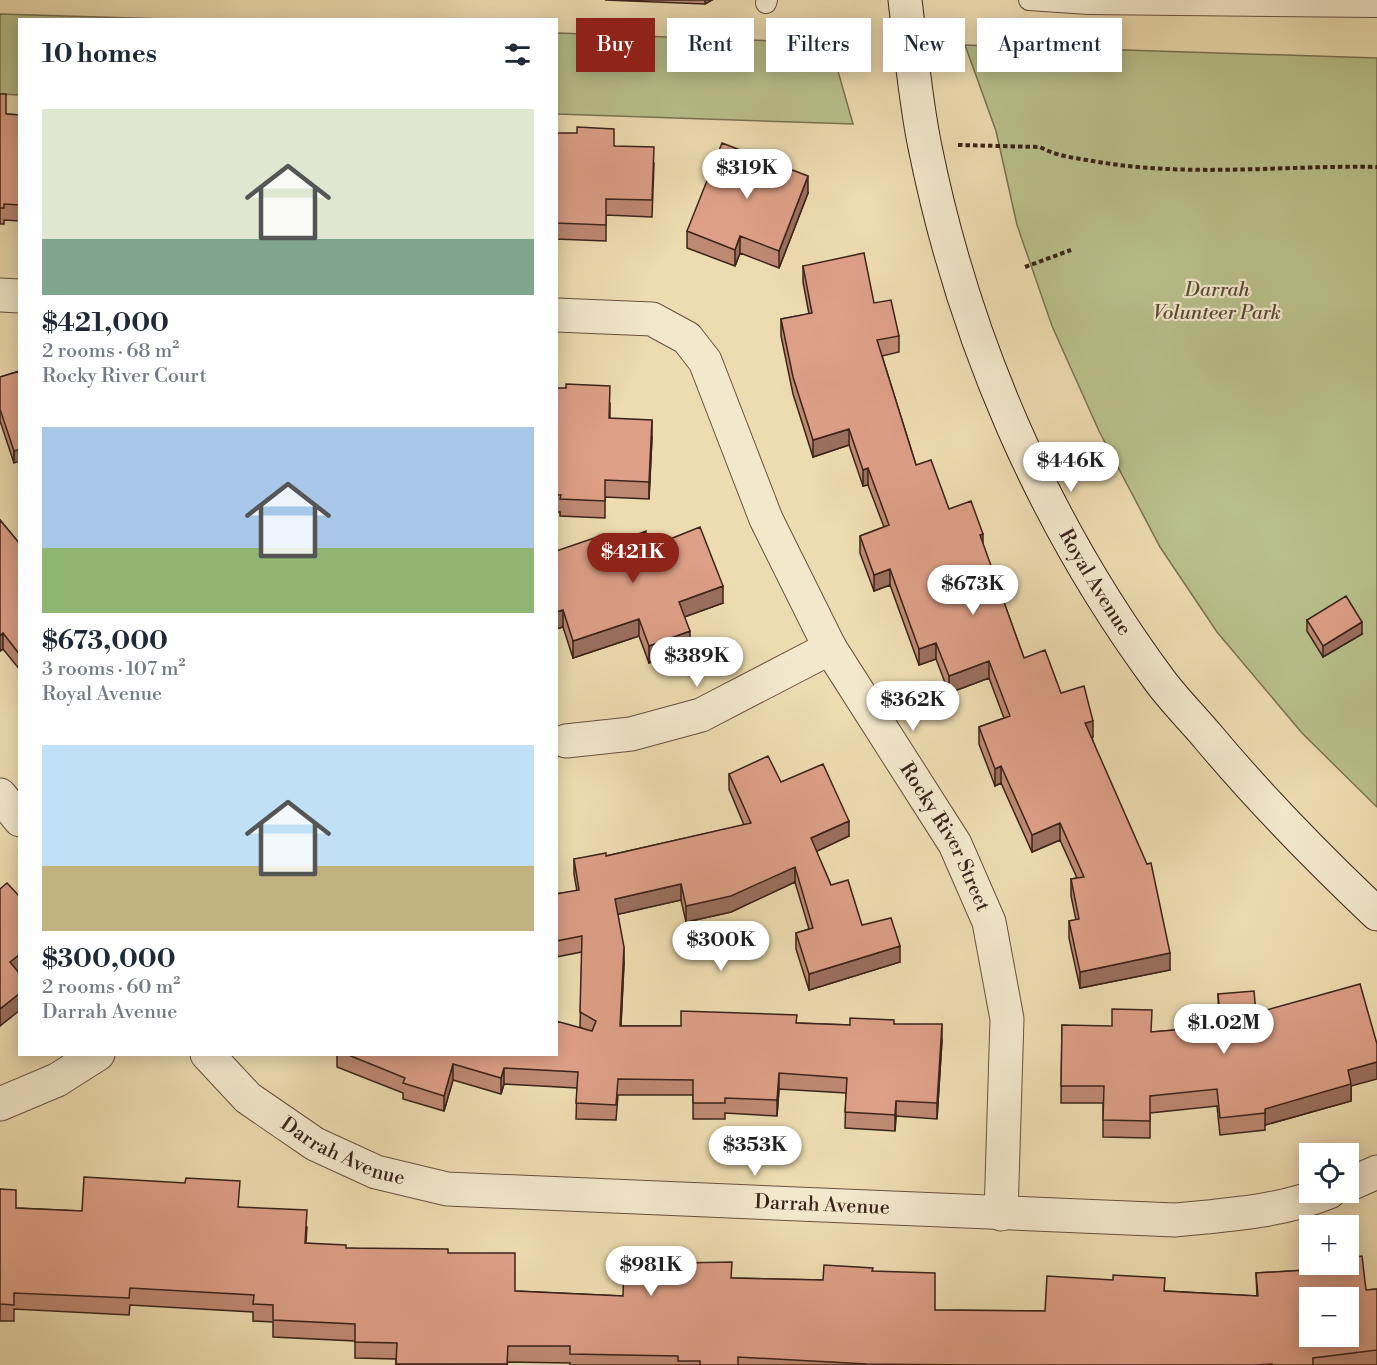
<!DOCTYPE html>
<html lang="en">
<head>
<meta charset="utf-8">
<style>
	:root { --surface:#fff; --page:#f6f6f7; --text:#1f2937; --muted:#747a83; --accent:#8f2418 }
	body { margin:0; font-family:"Libre Bodoni",serif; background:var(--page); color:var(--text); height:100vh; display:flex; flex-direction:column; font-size:22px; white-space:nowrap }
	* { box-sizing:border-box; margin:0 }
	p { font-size:20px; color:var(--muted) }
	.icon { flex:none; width:33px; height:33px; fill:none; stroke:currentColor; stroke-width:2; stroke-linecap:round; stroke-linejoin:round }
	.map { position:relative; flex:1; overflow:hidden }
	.side { position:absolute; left:18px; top:18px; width:540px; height:1038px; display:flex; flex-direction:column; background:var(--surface); border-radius:0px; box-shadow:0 3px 15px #0003 }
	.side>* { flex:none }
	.banner { position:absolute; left:576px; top:18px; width:570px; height:54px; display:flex; gap:12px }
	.fabs { position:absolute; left:1299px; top:1143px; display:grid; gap:12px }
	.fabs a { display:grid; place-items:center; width:60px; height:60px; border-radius:0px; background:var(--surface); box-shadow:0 3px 15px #0003; font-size:30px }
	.price { position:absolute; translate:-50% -51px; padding:0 14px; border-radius:21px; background:#fff; color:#222; font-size:20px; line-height:39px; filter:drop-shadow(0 2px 3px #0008) }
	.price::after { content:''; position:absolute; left:50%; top:36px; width:18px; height:14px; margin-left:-9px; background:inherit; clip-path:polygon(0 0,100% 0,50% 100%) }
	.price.selected { background:var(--accent); color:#fff }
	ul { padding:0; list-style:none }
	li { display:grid; align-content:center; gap:12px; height:318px; padding:0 24px }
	li span { display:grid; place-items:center; height:186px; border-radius:0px; color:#555 }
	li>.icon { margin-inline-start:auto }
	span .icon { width:108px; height:108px; fill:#fffc; stroke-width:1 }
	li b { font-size:26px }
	h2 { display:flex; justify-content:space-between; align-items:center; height:72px; padding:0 24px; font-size:26px }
	.chip { padding:0 21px; border-radius:0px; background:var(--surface); box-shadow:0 3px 15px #0003; font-size:21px; line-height:54px }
	.chip.selected { background:var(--accent); color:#fff }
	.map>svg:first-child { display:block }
	.green { fill:#b8c08b; stroke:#7a7252; stroke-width:1.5 }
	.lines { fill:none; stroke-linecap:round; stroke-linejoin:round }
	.service-casing { stroke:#685140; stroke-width:22 }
	.minor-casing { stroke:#685140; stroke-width:35 }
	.secondary-casing { stroke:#3b231a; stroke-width:35 }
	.path { stroke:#3b231a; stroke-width:4; stroke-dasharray:4.5 3; stroke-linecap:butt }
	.service { stroke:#f3e8cc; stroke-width:20 }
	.minor { stroke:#f3e8cc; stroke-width:33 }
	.secondary { stroke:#f3e8cc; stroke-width:33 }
	.wall { fill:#be8973; stroke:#3b231a; stroke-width:1.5 }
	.shaded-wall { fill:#9b6f5e; stroke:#3b231a; stroke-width:1.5 }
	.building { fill:#dd9f86; stroke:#3b231a; stroke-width:1.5; fill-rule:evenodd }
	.labels { text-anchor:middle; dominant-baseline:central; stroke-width:4.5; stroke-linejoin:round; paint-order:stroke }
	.park-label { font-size:20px; font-style:italic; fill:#5a4a36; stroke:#f3e8cc }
	.street-label { font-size:20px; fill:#3b231a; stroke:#f3e8cc }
</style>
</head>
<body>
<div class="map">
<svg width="1377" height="1365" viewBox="0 0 1377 1365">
	<rect width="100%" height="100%" fill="#eddcb0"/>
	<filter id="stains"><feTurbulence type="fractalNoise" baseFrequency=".00333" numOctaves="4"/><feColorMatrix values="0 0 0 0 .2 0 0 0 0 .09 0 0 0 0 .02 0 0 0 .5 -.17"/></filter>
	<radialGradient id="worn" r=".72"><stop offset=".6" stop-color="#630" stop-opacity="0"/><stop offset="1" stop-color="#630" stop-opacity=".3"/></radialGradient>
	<path class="green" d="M0,14l164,5 -144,1 -1,75 -19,-1z
		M557,33l273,10 23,81 -296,-10z
		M965,45l412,13v749l-75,-74 -85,-101 -57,-85 -61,-116 -47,-105 -35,-101 -21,-94z"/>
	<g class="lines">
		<defs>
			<path id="service" d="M1029,0l60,4 288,3
				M766,3l1,-3"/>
			<g id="minor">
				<path d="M0,295l20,1"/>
				<path id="s1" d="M556,315l96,4 35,19 18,23 61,158 64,129 125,196 34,78 18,97 -6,195"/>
				<path d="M566,741l65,-7 70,-19 129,-67"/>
				<path d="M0,795l20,25"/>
				<path id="s2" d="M207,1054l41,44 67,46 61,28 71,17 728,31c52,-5 105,-8 154,-28"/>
				<path d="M0,1104l57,-24 41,-26"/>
				<path d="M1348,1185l29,-13"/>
			</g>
			<g id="secondary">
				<path id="s3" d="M905,0c6,49 10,99 20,147 39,193 118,376 235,534 15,20 33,38 49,57 52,62 109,120 168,176"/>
			</g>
		</defs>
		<use href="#service" class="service-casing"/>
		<use href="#minor" class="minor-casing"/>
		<use href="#secondary" class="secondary-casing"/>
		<path class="path" d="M958,145l82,2c16,9 35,11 53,14 94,17 189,4 284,6
			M1025,267l46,-17"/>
		<use href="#service" class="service"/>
		<use href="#minor" class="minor"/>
		<use href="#secondary" class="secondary"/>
	</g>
	<path class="wall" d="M605,0h107l-7,4z
		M0,94l6,20 14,1v106l-16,-1v4h-4z
		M556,133l58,13 40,17 -2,54 -46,-2v26l-50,-2z
		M808,193l-29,75 -39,-15 -5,13 -48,-18v-17z
		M803,266l71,37 25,33v16l-17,4 34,109 33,44 34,36 41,113 37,35 32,44 -1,1 78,232 -90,18 -11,-50v-17l7,-1 -5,-24v-17l6,-1 -17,-38 -28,12 -31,-69 -6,3 -16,-42v-17l25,-9 -15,-40 -40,15 -13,-34 -17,6 -29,-80 -16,6 -14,-38v-17l24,-9 -16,-42 -5,1 -14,-41 -36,12 -20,-63 -12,-58v-17l28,-5 -6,-32z
		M19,371l-5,92 -14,-42v-44z
		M556,388l54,15v15l42,19 -3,62 -44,-2v21l-45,-2v-4h-4z
		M0,520l20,24v126l-17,-21 -3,2z
		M603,547l43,1 77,55 -39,14 6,31 -41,15 -10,-27 -66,22 -10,-31 -7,2v-78z
		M1307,620l55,14 -39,23 -16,-26z
		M729,774l52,8 68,54 -33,15 15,34 31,40 38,37 -91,28 -13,-41v-16l13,-4 -14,-47 -64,30 -45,10 -5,-22 -63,14 6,49 -3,63h60l116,-3 53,2 44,-1 48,16 -5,79 -41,-3 -1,15 -50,-3 1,-35 -67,-4 -2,27 -52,-3v6h-32v-24h-75l-2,25 -40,-1 1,-31 -73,-4 -3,10 -48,-14 -9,31 -41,-12v-6l-66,-26v-13h219l26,-26 -2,-1 2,-75 -26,5v-63l21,-3 -3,-17v-15l32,-3 138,-31 -15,-36z
		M1218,994l38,19 95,73v15l-86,24v5l-45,5 -3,-29 -67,7v25l-47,-1v-34h-42l1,-78 90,7 67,-6z
		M0,1189l16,19 66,3 157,-4 68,20 -1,16 40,5 102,5 67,38 108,5 109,-18 91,2 50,-9 62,39 110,1 120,-20 92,5 -1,-23 67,-4v-5l43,26 11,-1v76h-807v-2l-62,-1 -1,3h-111v-6l-41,-1v-17l-82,-4v-15l-20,-1v-9l-123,-7 -1,10 -115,-6v12h-14z"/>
	<path class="shaded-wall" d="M705,0h7l-7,4z
		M808,176v17l-29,75v-17z
		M740,236v17l-5,13v-16z
		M652,420v17l-3,62v-17z
		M849,429v16l-36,12v-17z
		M20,449v12l-6,2v-12z
		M868,468v17l-5,1v-16z
		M983,534v17l-3,-16z
		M890,569v16l-16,6v-16z
		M723,586v17l-44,16v-17z
		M563,610v17l-7,2v-17z
		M639,619v17l-66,22v-17z
		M1362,622v12l-39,23v-11z
		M690,631v17l-41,15v-17z
		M3,633v16l-3,2v-15z
		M936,643v16l-17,6v-16z
		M989,661v17l-40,15v-17z
		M1093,721v16l-8,3v-17z
		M1001,766v17l-6,3v-17z
		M849,821v15l-38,18v-16z
		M1060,823v17l-28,12v-17z
		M795,867v15l-64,30 -45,10v-16z
		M681,884v16l-66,15v-16z
		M900,946v16l-91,28v-16z
		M624,947v16l-4,79v-16z
		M1170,953v17l-90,18v-16z
		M20,954v17l-10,8v-17z
		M20,993v17l-20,16v-17z
		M942,1024v16l-5,79v-16z
		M1377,1062v17l-26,7v15l-86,24v-16l83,-39z
		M453,1064v16l-9,31v-15z
		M504,1068v16l-3,10v-16z
		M779,1073v16l-2,27v-16z
		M896,1101v15l-1,15v-16z"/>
	<path class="building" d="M0,94h6v20l14,1v90l-16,-1v4h-4z
		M577,127l37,2v17l40,1 -2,53 -46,-1v26l-50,-2v-90h21z
		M722,143l86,33 -29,75 -39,-15 -5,14 -48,-19z
		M864,253l10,50 17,-3 8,36 -22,4 39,125 15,-5 18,49 22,-8 12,33 -3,1 44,123 21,-8 16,43 23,-7 9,35 -8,2 62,141 4,-1 19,90 -90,19 -11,-51 10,-2 -8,-40 13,-2 -24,-54 -28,12 -31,-69 -6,3 -16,-42 31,-11 -21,-55 -40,15 -13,-33 -17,6 -29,-80 -16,6 -14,-39 29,-11 -21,-57 -5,2 -14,-41 -36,11 -20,-63 -12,-58 31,-6 -9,-47z
		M20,371v78l-6,2 -14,-42v-32z
		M566,384l44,2 -1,32 43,2 -3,62 -44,-2v21l-45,-2 1,-4h-5v-107h10z
		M0,520l20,24v111l-17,-22 -3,3z
		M700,527l23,59 -44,16 11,29 -41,15 -10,-27 -66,22 -10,-31 -7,2v-61l47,-16v12l43,-16 -1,18z
		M1346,596l16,26 -39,24 -16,-26z
		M768,756l13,26 42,-18 26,57 -38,17 20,47 17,-5 14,45 29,-7 9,28 -91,28 -13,-41 17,-5 -18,-61 -64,29 -45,10 -5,-22 -66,15 9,48 -4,79h61v-15l116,4 -1,8 54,2v-7l44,2v4h48l-5,79 -41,-2 -1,14 -50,-3 2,-34 -68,-5 -2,27 -52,-2v5h-32v-23l-75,-1 -2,26 -40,-2 2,-31 -74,-4 -3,10 -48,-14 -9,32 -41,-13 2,-5 -59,-24h210v-33l36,10 4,-10 -16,-9 2,-76 -26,5v-47l23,-4 -5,-31 32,-6v3l145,-33 -22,-49z
		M7,883l13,14v57l-10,8 10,12v19l-20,16v-120z
		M1360,984l17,60v18l-29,8 3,14 -86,25v4l-45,5 -3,-29 -67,7v25l-47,-1 1,-34h-43l1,-61 50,1v-17l40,1 -1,22 70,-6 -3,-32 36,-3 2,22z
		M84,1177l101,6 1,-5 54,3 -2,26 69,3 -2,33 41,2v3l102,1v4h67v38l108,5 1,-32 108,-2 -1,16 92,2 1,-15 49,3 -1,3 63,2v37l110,1 2,-35 66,4v-5l52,3 -1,13 94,5 -2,-23 68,-4 -1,-5h25v-6l14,-2 4,34 11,-1v61l-64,8v7h-41v-1l-17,1h-280l-108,-1 -129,-7v8h-38v-4h-22v-5l-108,-2v-8h-62l-1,18h-111l1,-21 -42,-1v-18l-82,-4v-15l-20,-1 1,-9 -124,-7 -1,10 -115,-5v12l-14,-1v-115l16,1v18l66,3zM1310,1298h38v38h-38z"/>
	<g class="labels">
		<g class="park-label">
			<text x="1217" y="290">Darrah<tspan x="1217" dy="23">Volunteer Park</tspan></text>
		</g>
		<g class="street-label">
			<text stroke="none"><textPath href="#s3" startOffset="618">Royal Avenue</textPath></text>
			<text stroke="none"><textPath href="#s1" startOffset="700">Rocky River Street</textPath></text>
			<text stroke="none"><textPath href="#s2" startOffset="170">Darrah Avenue</textPath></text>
			<text stroke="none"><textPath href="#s2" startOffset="657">Darrah Avenue</textPath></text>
		</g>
	</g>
	<rect width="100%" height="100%" filter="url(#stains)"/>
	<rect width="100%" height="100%" fill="url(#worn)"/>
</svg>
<div class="fabs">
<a><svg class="icon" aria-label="locate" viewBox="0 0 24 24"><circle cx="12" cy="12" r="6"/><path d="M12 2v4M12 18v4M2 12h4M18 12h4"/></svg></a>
<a>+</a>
<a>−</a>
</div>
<b class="price" style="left:747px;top:200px">$319K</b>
<b class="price" style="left:1071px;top:493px">$446K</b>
<b class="price selected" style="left:633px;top:584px">$421K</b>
<b class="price" style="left:973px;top:616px">$673K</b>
<b class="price" style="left:697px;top:688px">$389K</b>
<b class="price" style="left:913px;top:732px">$362K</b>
<b class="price" style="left:721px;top:972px">$300K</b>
<b class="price" style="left:1224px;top:1055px">$1.02M</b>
<b class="price" style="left:755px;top:1177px">$353K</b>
<b class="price" style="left:651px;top:1297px">$981K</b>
<div class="banner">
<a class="chip selected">Buy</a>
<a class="chip">Rent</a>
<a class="chip">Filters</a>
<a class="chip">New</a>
<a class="chip">Apartment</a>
</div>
<section class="side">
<h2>10 homes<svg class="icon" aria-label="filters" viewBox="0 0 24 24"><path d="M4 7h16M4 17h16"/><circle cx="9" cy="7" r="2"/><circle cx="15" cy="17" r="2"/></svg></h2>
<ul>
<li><span style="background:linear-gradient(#dfe7d0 70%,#7fa58c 0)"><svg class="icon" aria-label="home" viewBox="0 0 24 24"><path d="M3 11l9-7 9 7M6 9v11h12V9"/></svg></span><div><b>$421,000</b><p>2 rooms · 68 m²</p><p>Rocky River Court</p></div></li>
<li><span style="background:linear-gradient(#a9c7e8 65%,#8fb573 0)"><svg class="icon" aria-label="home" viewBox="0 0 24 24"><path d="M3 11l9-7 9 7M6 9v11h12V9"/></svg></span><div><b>$673,000</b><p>3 rooms · 107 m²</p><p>Royal Avenue</p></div></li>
<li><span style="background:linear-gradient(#bfe0f5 65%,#c2b280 0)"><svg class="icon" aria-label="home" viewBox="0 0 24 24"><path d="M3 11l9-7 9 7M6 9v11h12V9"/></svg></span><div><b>$300,000</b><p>2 rooms · 60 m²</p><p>Darrah Avenue</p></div></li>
</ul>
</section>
</div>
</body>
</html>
